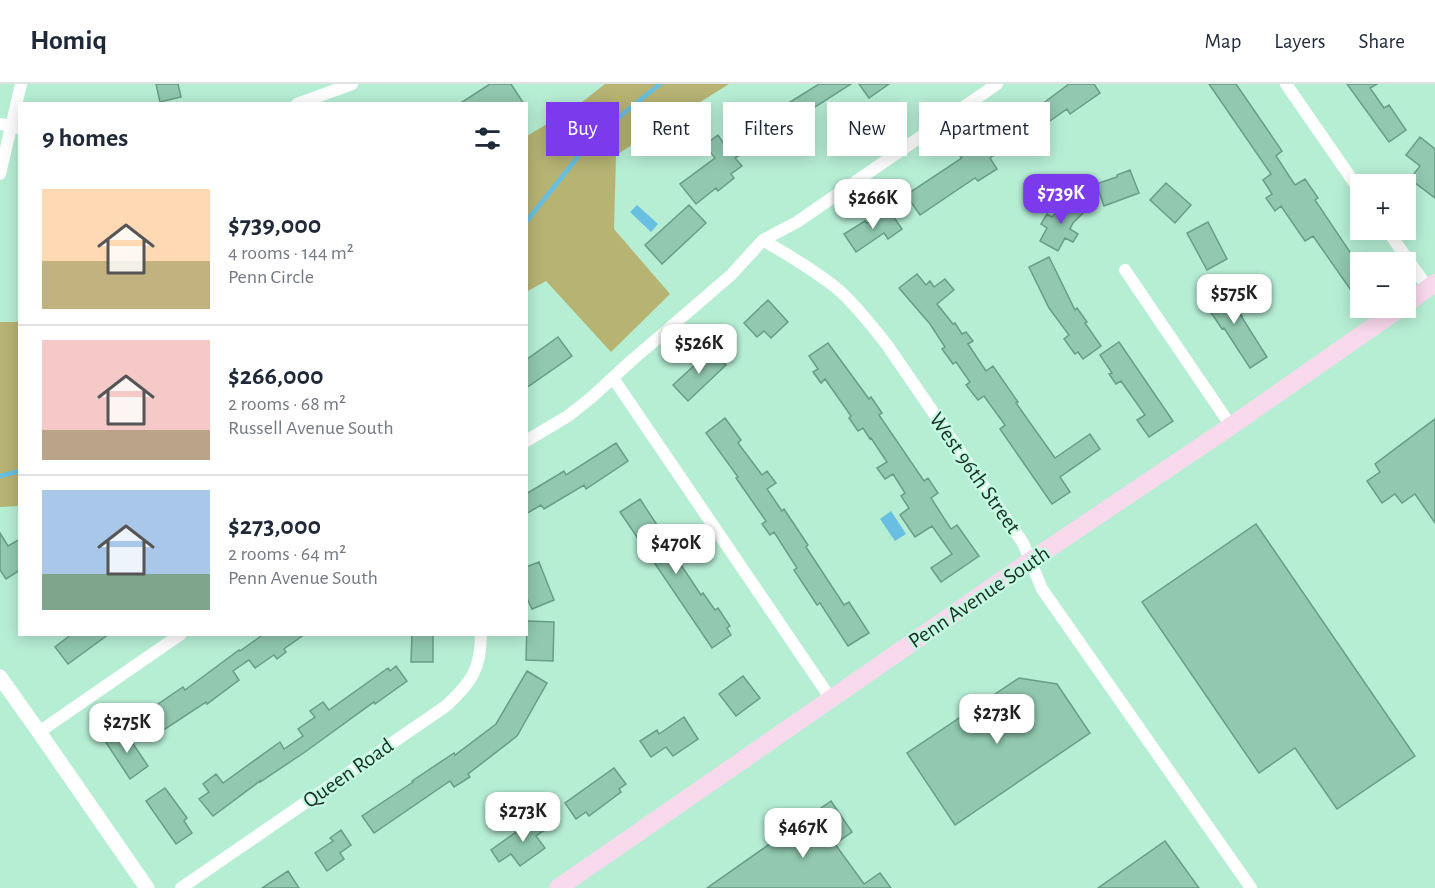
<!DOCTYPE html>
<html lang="en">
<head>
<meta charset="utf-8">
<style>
	:root { --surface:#fff; --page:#f2f2f3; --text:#1f2937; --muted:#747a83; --line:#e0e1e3; --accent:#7c3aed }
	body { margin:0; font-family:"Alegreya Sans",sans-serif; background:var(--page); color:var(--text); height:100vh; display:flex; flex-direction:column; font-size:22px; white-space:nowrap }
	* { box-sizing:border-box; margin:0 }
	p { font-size:20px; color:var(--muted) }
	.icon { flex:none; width:33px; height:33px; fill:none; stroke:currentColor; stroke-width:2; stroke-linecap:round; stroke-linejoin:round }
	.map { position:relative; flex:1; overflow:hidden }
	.drawer { position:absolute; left:18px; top:18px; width:510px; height:534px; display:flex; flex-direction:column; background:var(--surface); border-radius:0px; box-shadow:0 3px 15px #0003 }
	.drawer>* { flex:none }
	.top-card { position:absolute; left:546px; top:18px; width:570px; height:54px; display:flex; gap:12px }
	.buttons { position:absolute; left:1350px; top:90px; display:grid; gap:12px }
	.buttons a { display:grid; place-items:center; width:66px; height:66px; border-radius:0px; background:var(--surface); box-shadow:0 3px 15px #0003; font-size:30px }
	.price { position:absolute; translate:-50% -51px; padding:0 14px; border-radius:12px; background:#fff; color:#222; font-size:20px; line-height:39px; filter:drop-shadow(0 2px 3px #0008) }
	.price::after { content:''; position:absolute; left:50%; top:36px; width:18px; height:14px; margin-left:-9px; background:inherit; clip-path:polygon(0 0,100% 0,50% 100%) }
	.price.active { background:var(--accent); color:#fff }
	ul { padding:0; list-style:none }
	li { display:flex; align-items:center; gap:18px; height:150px; padding:0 24px }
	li+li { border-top:2px solid var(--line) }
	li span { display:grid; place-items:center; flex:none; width:168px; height:120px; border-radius:0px; color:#555 }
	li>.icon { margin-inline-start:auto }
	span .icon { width:72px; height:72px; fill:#fffc; stroke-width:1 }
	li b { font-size:26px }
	h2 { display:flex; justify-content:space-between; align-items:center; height:72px; padding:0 24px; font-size:26px }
	.pill { padding:0 21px; border-radius:0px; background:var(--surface); box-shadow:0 3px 15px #0003; font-size:21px; line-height:54px }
	.pill.active { background:var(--accent); color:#fff }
	header { display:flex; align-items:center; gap:36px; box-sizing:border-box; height:84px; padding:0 30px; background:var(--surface); border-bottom:2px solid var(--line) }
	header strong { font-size:28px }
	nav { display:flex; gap:33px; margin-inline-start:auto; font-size:21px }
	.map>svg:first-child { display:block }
	.green { fill:#b6b373 }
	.water { fill:#68bfe1 }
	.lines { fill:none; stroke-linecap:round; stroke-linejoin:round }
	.stream { stroke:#68bfe1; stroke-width:4.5 }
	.building { fill:#91c8af; stroke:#689d86; stroke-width:1.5 }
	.minor { stroke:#fff; stroke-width:12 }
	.tertiary { stroke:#fff; stroke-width:15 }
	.secondary { stroke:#f9d9ec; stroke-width:18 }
	.labels { text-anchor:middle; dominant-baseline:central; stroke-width:4.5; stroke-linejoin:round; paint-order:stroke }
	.street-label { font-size:22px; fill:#192f25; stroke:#c3fbe1 }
</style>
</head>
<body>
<header>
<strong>Homiq</strong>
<nav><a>Map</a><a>Layers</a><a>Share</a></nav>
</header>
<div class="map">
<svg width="1435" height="804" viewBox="0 0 1435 804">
	<rect width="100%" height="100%" fill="#b6eed4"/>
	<path class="green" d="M605,0h124l-113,71 -2,74 56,65 -59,58 -65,-71 -20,11 1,-156 50,-30z
		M0,238h20l-1,184 -19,1z"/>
	<path class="water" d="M673,48l10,1 10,5 3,8 -4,5 -6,2 -7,-6 -5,2h-5l-4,-6v-6z
		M637,121l21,19 -7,8 -21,-20z
		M891,427l15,23 -11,7 -15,-22z"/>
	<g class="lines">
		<path class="stream" d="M526,138l67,-84 67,-54
			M0,392l20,-5"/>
	</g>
	<path class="building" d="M156,0h22l3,13 -21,5z
		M490,0h21l13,20h-65z
		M819,0h32l-116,74 7,8 -11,8 3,4 -16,13 -2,-3 -20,16 -16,-20 35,-26 -10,-13 13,-10 6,9 28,-18 -6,-10 19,-12 6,10z
		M859,0h30l-20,14z
		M1069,0h25l6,9 -30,21 -3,-5 -47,33 -2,-3 -28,19 7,11 -19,12 -3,-3 -55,37 -14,-20 56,-37 -2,-2 47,-31 25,-18 2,3z
		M1209,0h27l46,67 -6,5 19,29 10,-6 13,19 -3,2 45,67v36l-47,-67 -8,5 -24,-35 -6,5 -9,-13 6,-4 -9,-14 8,-6z
		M1347,0h30l-7,4 14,20 5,-3 17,25 -17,12z
		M1420,53l15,12v49l-25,-19 10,-13 -14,-11z
		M1130,86l9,23 -35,13 -8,-22 21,-7v-2z
		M1166,99l25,22 -16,18 -25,-23z
		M1070,113l15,14 -12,12 -3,6 8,5 -5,8 -8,-4 -7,13 -18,-10 7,-13 -6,-4 6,-10 5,3z
		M689,121l17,18 -44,41 -17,-19z
		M888,125l14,20 -14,10 -4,-6 -28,19 -12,-18 21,-13 2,2z
		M1208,138l19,37 -20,11 -20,-37z
		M1049,173l26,53 2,-2 10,14 -2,1 16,23 -18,13 -5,-7 -3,2 -11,-15 5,-4 -20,-27 -20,-41z
		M917,190l9,11 4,-4 4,6 11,-8 9,11 -17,14 16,20 2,-1 7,11 4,-2 7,9 -5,3 18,27 7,-5 25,36 -2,1 39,55 35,-24 10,15 -40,28 10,15 -18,12 -52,-75 5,-4 -21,-29 -6,4 -12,-15 4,-3 -14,-20 -3,2 -11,-15 3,-2 -15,-23 -31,-36z
		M1221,202l6,8 4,-3 7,11 -3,3 7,11h-1l26,41 -17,11 -26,-40 -2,1 -20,-30z
		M768,216l20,22 -17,16 -7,-7 -7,6 -13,-14z
		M558,253l14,19 -46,32v-28z
		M1119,258l54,79 -24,16 -12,-17 8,-5 -24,-34 -5,3 -7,-10 3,-1 -12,-18z
		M828,259l41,56 2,-2 11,16 -3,2 45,66 4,-3 10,15 -7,5 20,31 6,-4 22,31 -38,26 -10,-14 21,-14 -20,-28 -17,11 -15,-22 9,-7 -8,-12 4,-3 -12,-19 -8,5 -8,-11 10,-6 -16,-24 -1,1 -7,-11 -5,3 -9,-13 2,-2 -26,-37 -4,4 -8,-11 5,-3 -9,-13z
		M711,266l15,15 -38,36 -15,-16z
		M725,334l16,22 -3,3 24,32 5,-4 9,12 -9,6 15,22 2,-2 24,36 -2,2 38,58 5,-3 20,31 -21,13 -28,-43 -3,2 -23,-35 3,-2 -23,-36 -4,3 -8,-11 4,-3 -30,-43 2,-1 -32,-44z
		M1435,335v104l-20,-29 -13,9 -7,-9 -13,9 -15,-22 13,-9 -5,-8z
		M616,359l12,18 -42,28 -2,-4 -40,24 -3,-4 -15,9v-20l38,-23 2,4z
		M640,415l25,38 -2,1 38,57 2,-2 12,17 3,-2 12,18 -3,2 4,7 -19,13 -92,-136z
		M1256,440l159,232 -78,53 -42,-61 -36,25 -117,-171z
		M0,449l8,13 12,-7v31l-14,9 -6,-9z
		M539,478l15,38 -22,9 -6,-13v-29z
		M527,537l27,1 -1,39 -27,-1z
		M72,550h37l-41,30 -13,-17z
		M264,550h41l-21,15 2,3 -9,7 -3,-4 -19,13 -6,-8 -16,11 6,9 -32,24 -1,-2 -50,33 -14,-20 41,-28 2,3 54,-40 1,1z
		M412,550h21v28h-22z
		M396,582l11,15 -32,23 -1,-2 -69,50 -45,30v-1l-47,35 -14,-17 10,-7 -6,-8 13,-10 7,9 57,-41 4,7 19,-13 -5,-7 17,-12 -5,-6 13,-9 6,8 59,-42 2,3z
		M527,587l20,12 -30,53 -49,38 2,3 -16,10 -4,-6 -76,52 -12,-17 51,-34 -1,-1 42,-28 1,2 41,-31z
		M743,592l17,22 -24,18 -17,-22z
		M1019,594l38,6 33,49 -135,92 -48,-72z
		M684,633l14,22 -25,17 -7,-9 -15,10 -11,-16 17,-11 2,4z
		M123,645l25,37 -18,13 -25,-38z
		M614,684l12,16 -7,5 2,3 -32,24 -3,-4 -10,7 -11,-16z
		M165,704l22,30 -3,3 8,12 -16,11 -30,-43z
		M831,717l21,31 -17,12 29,40 16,-11 11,15h-184z
		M540,731l9,12 -13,9 9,12 -25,18 -9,-12 -12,8 -8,-12z
		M341,746l10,15 -11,8 4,6 -17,12 -12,-18 18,-12 -3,-3z
		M1165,757l34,47h-101z
		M288,787l11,17h-37z"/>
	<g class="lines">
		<path class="minor" d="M1286,0l74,107
			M297,20l55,-20
			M0,40l20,4
			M0,90l21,-90
			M1387,146l41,58
			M763,156c26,16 55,32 78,52 17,16 32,35 46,53l136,198 19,46 209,299
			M1125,186l106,156
			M613,294l218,321
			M526,357l42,-25 24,-19 39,-36 100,-86 32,-35 34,-18 200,-138
			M39,648l142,-98
			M181,804l265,-182c25,-23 35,-37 35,-72"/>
		<path class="tertiary" d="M0,593l39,55 108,156"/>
		<path class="secondary" d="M1406,220l29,-21
			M558,804l472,-327 201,-135 169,-118"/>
	</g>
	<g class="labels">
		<g class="street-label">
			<text transform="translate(975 389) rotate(55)">West 96th Street</text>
			<text transform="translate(979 513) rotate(-34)">Penn Avenue South</text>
			<text transform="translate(348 689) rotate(-35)">Queen Road</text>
		</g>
	</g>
</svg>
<div class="buttons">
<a>+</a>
<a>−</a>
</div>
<b class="price active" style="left:1061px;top:141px">$739K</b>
<b class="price" style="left:873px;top:146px">$266K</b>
<b class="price" style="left:1234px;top:241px">$575K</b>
<b class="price" style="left:699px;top:291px">$526K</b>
<b class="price" style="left:676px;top:491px">$470K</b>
<b class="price" style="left:997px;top:661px">$273K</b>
<b class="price" style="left:127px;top:670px">$275K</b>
<b class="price" style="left:523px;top:759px">$273K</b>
<b class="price" style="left:803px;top:775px">$467K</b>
<div class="top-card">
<a class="pill active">Buy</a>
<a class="pill">Rent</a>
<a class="pill">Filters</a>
<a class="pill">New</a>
<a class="pill">Apartment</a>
</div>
<section class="drawer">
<h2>9 homes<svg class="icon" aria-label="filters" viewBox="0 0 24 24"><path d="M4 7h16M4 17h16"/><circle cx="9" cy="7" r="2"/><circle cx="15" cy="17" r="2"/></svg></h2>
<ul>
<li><span style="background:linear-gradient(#ffd9b3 60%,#c2b280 0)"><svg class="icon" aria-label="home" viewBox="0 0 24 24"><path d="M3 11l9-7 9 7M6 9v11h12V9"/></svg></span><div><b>$739,000</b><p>4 rooms · 144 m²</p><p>Penn Circle</p></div></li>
<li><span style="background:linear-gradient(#f6c9c9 75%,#b9a48a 0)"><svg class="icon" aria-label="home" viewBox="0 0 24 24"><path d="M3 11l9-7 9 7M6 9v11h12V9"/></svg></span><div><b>$266,000</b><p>2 rooms · 68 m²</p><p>Russell Avenue South</p></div></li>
<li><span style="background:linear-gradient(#a9c7e8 70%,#7fa58c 0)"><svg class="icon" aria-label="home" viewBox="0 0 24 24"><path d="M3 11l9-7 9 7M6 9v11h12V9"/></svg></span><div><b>$273,000</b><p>2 rooms · 64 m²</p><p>Penn Avenue South</p></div></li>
</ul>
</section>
</div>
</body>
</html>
